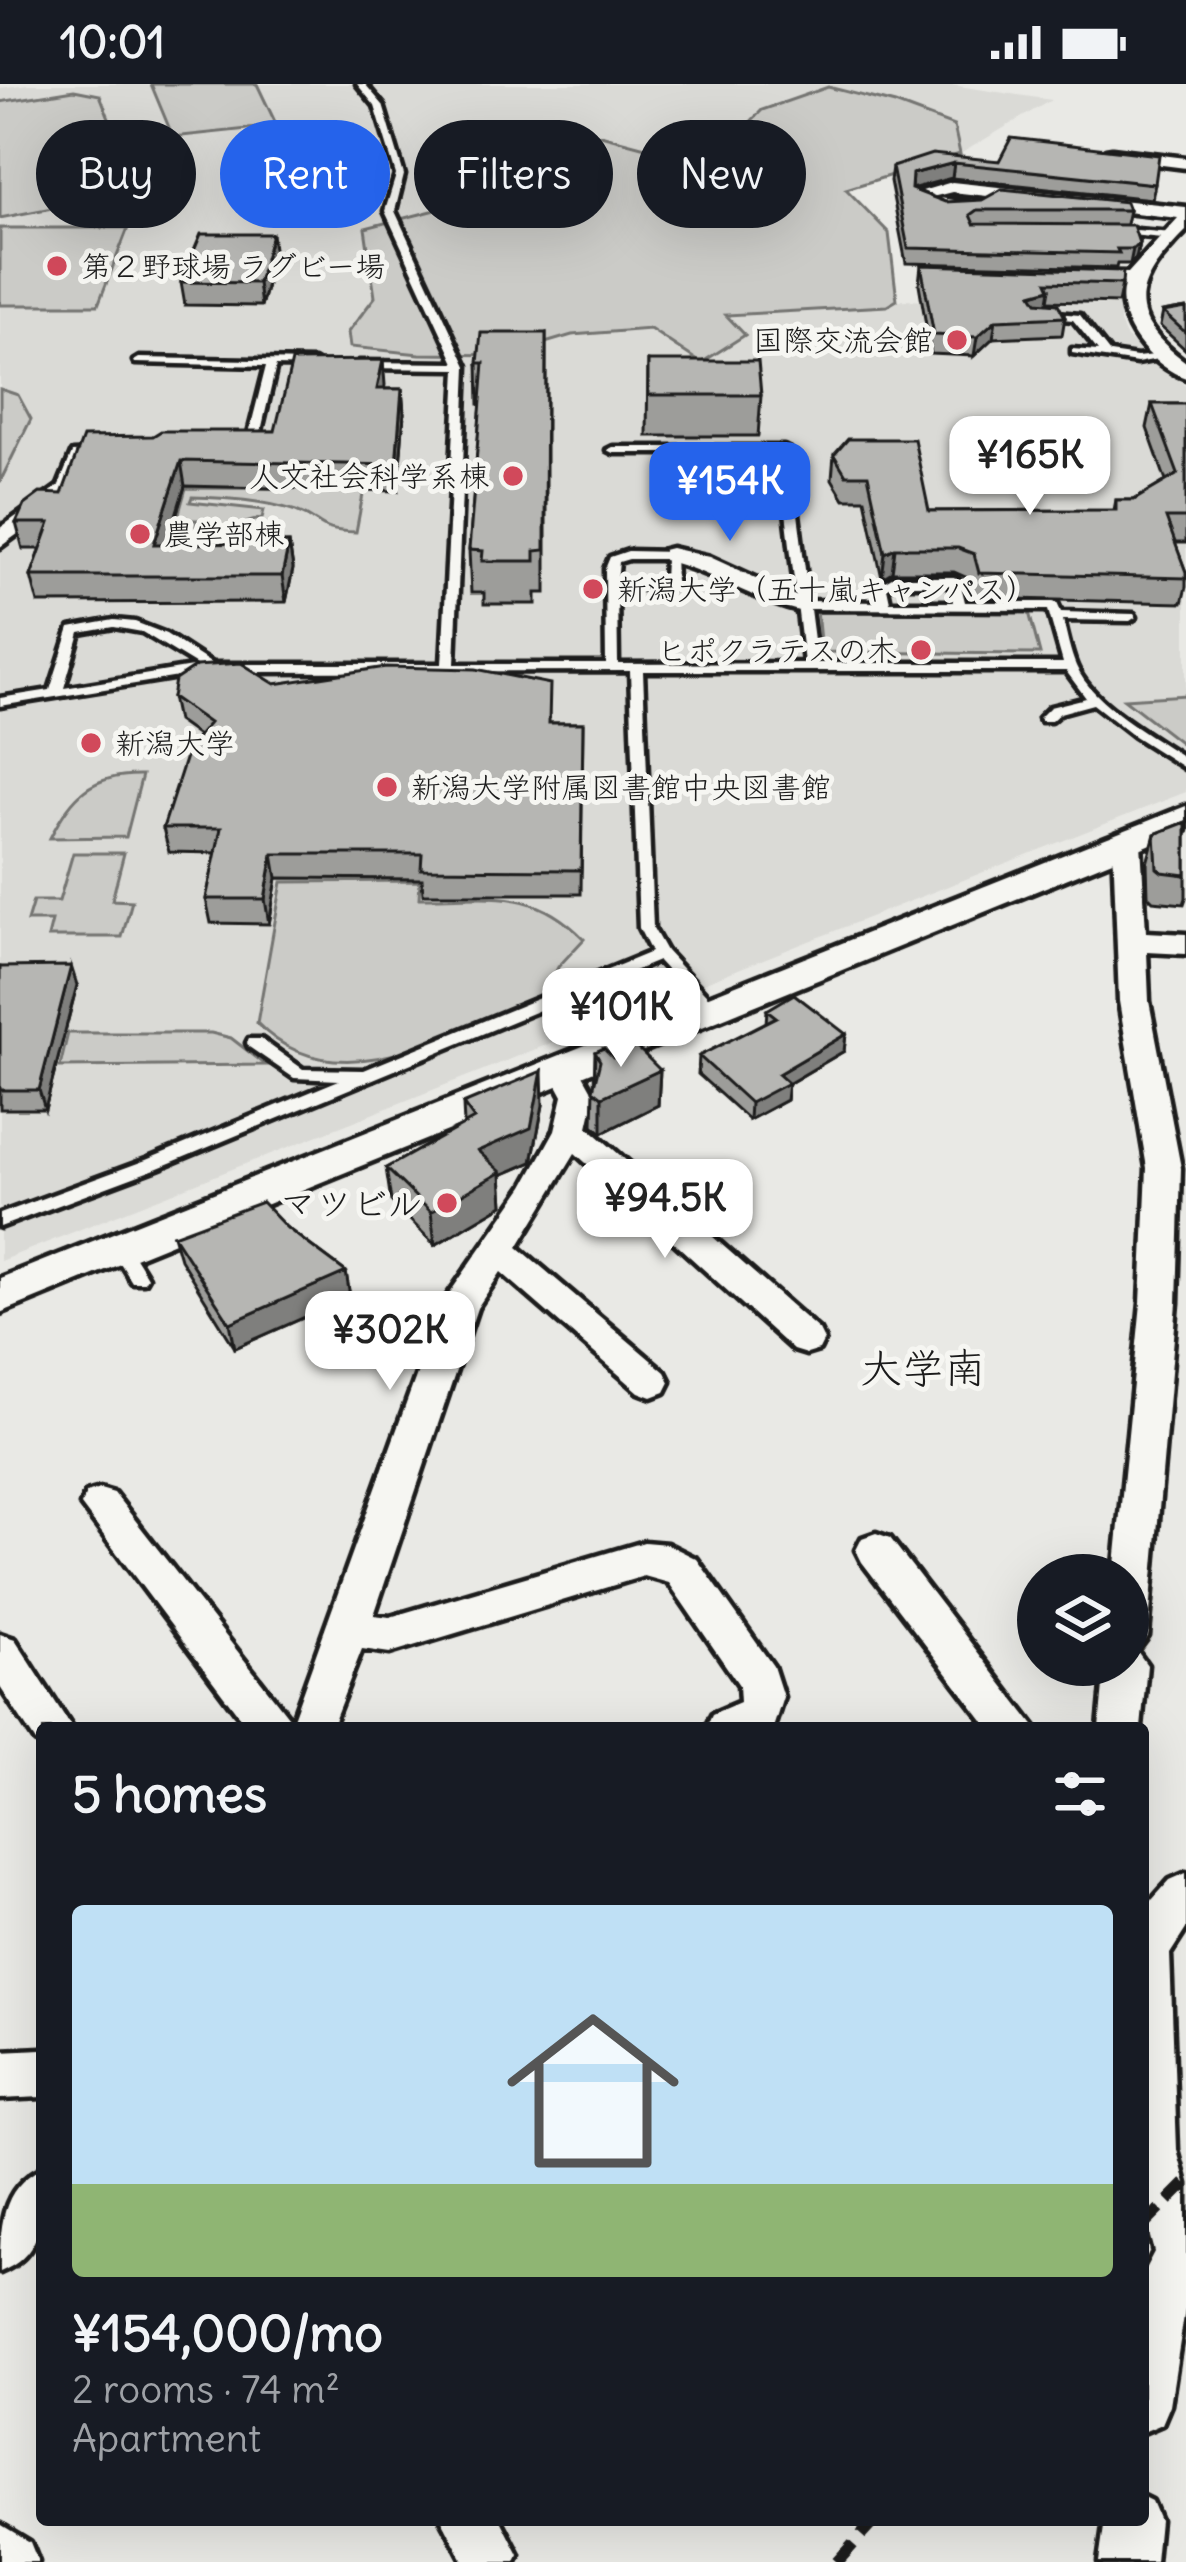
<!DOCTYPE html>
<html lang="en">
<head>
<meta charset="utf-8">
<style>
	:root { --surface:#171b24; --page:#20242c; --text:#f1f3f6; --muted:#9ea1a6; --line:#363941; --accent:#2563eb }
	body { margin:0; font-family:Delius,"Klee One",sans-serif; background:var(--page); color:var(--text); height:100vh; display:flex; flex-direction:column; font-size:45px; white-space:nowrap }
	* { box-sizing:border-box; margin:0 }
	p { font-size:39px; color:var(--muted) }
	.icon { flex:none; width:66px; height:66px; fill:none; stroke:currentColor; stroke-width:2; stroke-linecap:round; stroke-linejoin:round }
	.map { position:relative; flex:1; overflow:hidden }
	.sheet { position:absolute; left:36px; top:1638px; width:1113px; height:804px; display:flex; flex-direction:column; background:var(--surface); border-radius:12px; box-shadow:0 12px 48px #0002 }
	.sheet>* { flex:none }
	.top-card { position:absolute; left:36px; top:36px; width:1116px; height:108px; display:flex; gap:24px }
	.tools { position:absolute; left:1017px; top:1470px; display:grid; gap:24px }
	.tools a { display:grid; place-items:center; width:132px; height:132px; border-radius:50%; background:var(--surface); box-shadow:0 12px 48px #0002; font-size:60px }
	.price { position:absolute; translate:-50% -102px; padding:0 27px; border-radius:24px; background:#fff; color:#222; font-size:39px; line-height:78px; filter:drop-shadow(0 3px 6px #0008) }
	.price::after { content:''; position:absolute; left:50%; top:72px; width:36px; height:27px; margin-left:-18px; background:inherit; clip-path:polygon(0 0,100% 0,50% 100%) }
	.price.active { background:var(--accent); color:#fff }
	ul { padding:0; list-style:none }
	li { display:grid; align-content:center; gap:24px; height:636px; padding:0 36px }
	li+li { border-top:3px solid var(--line) }
	li span { display:grid; place-items:center; height:372px; border-radius:12px; color:#555 }
	li>.icon { margin-inline-start:auto }
	span .icon { width:216px; height:216px; fill:#fffc; stroke-width:1 }
	li b { font-size:51px }
	h2 { display:flex; justify-content:space-between; align-items:center; height:144px; padding:0 36px; font-size:51px }
	.tag { padding:0 42px; border-radius:54px; background:var(--surface); box-shadow:0 12px 48px #0002; font-size:42px; line-height:108px }
	.tag.active { background:var(--accent); color:#fff }
	.status { display:flex; justify-content:space-between; align-items:center; height:84px; padding:0 60px; background:var(--surface); direction:ltr }
	.status svg { height:33px; fill:currentColor }
	.map>svg:first-child { display:block }
	.built { fill:#dadad6 }
	.green { fill:#cbcbc7; stroke:#747472; stroke-width:3 }
	.lines { fill:none; stroke-linecap:round; stroke-linejoin:round }
	.service-casing { stroke:#1c1c1c; stroke-width:9 }
	.minor-casing { stroke:#1c1c1c; stroke-width:9 }
	.tertiary-casing { stroke:#1c1c1c; stroke-width:9 }
	.service { fill:#f6f6f2; fill-rule:evenodd }
	.minor { fill:#f6f6f2; fill-rule:evenodd }
	.tertiary { fill:#f6f6f2; fill-rule:evenodd }
	.rail { stroke:#1c1c1c; stroke-width:12; stroke-dasharray:24 12; stroke-linecap:butt }
	.wall { fill:#9d9d9a; stroke:#1c1c1c; stroke-width:3 }
	.shaded-wall { fill:#7f7f7d; stroke:#1c1c1c; stroke-width:3 }
	.building { fill:#b6b6b3; stroke:#1c1c1c; stroke-width:3 }
	.poi-dot { fill:#d1495b; stroke:#f6f6f2; stroke-width:4.5 }
	.labels { text-anchor:middle; dominant-baseline:central; stroke-width:10; stroke-linejoin:round; paint-order:stroke }
	.far-poi-label { font-size:30px; fill:#1c1c1c; stroke:#f6f6f2; text-anchor:start }
	.poi-label { font-size:36px; fill:#1c1c1c; stroke:#f6f6f2; text-anchor:end }
	.quarter-label { font-size:42px; fill:#1c1c1c; stroke:#f6f6f2 }
</style>
</head>
<body>
<div class="status"><b>10:01</b><svg viewBox="0 0 49 12"><path d="M0 12V9h3v3zM5 12V6h3v6zM10 12V3h3v9zM15 12V0h3v12zM26 1h20v11H26zM47 4h2v5h-2z"/></svg></div>
<div class="map">
<svg width="1186" height="2478" viewBox="0 0 1186 2478">
	<rect width="100%" height="100%" fill="#e9e9e5"/>
	<filter id="ink" filterUnits="userSpaceOnUse"><feTurbulence type="fractalNoise" baseFrequency=".00833" numOctaves="2"/><feDisplacementMap in="SourceGraphic" scale="24" xChannelSelector="R" yChannelSelector="G"/><feConvolveMatrix kernelMatrix="1 2 1 2 8 2 1 2 1" color-interpolation-filters="sRGB"/></filter>
	<g filter="url(#ink)">
		<path class="built" d="M28,0h917l106,16 -91,54 -114,36 43,43 8,67 224,5 -1,18 7,15 59,48v406l-1186,469v-1173z"/>
		<path class="green" d="M151,0h106l20,42 -104,11z
			M828,3l67,17 59,22 6,28 -114,35 43,44 8,67 -10,6 -161,9 19,20 -44,28 -51,-34 -78,6 -67,20 -85,-1 -70,-7 -2,-15 27,-35 -10,-69 71,-18 80,-2 17,-16 -39,-30 -6,-29 45,-16 150,40 50,-17 29,-30z
			M74,6l26,5 35,89 -36,15 -99,19v-116z
			M0,144h128l-30,77h-98z
			M0,305l18,6 13,24 -31,63z
			M984,376l85,1 6,19h-86z
			M186,404l178,1 -8,43c-41,-1 -30,-10 -60,-21 -33,-11 -70,-13 -104,-14l-2,5 74,8 -2,8 -51,16h-16l2,-14h-20z
			M817,527l212,1 11,42 -219,-2z
			M1186,611v52l-62,-48z
			M142,691l-16,62 -76,1c21,-42 41,-64 92,-63z
			M73,769h51l-12,47 20,1 -10,36h-74l4,-16h-25l6,-20h26z
			M420,797l-1,17c71,1 112,-13 165,41l-26,28 -12,26c-85,36 -209,114 -289,30l25,-141z
			M68,949h143l20,5 35,27 -206,2z"/>
		<g class="lines">
			<defs>
				<path id="service" d="M357,0h8l18,21 21,70 -9,36 72,155 -12,298h151l-1,-95 5,-12 18,-6 47,1 1,32 -6,4 -53,1 1,75 186,-1 -25,-210h-166l-6,-3 6,-3h171l6,3 19,151 69,1 -3,-15 17,-10h62l6,4 5,21h88l4,1 4,9 73,2 2,3 -6,4 -67,-1c4,15 7,32 13,46 16,38 77,70 110,93v10l-52,-33 -41,-32 -33,9 -9,8h-10l-2,-3 11,-11 36,-9 -20,-27h-423l10,257 13,23 49,53 3,4 -3,4h-10l-47,-51 -500,207 -158,59v-13l146,-54 193,-80 -45,-2 -45,-31 -2,-4 2,-4h12l42,30 61,1 287,-118 -12,-24 -9,-257 -421,1 -209,34v-8l50,-8 20,-62 44,-8 21,2 31,12 46,30h230l15,-295 -98,-1 -5,-3 5,-3 96,1 -70,-152 11,-36 -21,-69zM629,475h36l-1,22 -47,1 2,-20zM894,501h55l4,17h-63l-3,-14zM810,525l238,1 15,53h-246zM114,543l28,5 56,34 -134,22 16,-55z
					M1112,144l61,5 5,3 -5,3 -64,-6 -2,-2z
					M1043,228l37,3 30,38 27,4 26,-3 5,3 -31,6 -65,-10v-4l26,2 -25,-31 -34,-3v-4z
					M139,274l175,3 5,3 -5,3 -38,-1 -18,78 -14,3 -6,-3 9,-3 19,-75 -131,-3 -1,-2z
					M72,369l24,-1 6,3 -6,3h-16l-11,32 -10,2 -2,-2z
					M120,1157l6,2 18,29 3,5 -3,5h-12l-18,-29 -3,-5z"/>
				<path id="minor" d="M1112,65l74,9v10l-80,-10v-8z
					M952,98l234,25v24c-51,51 -65,83 0,131v16c-35,-12 -72,-55 -62,-93l-50,-1 -10,-6 10,-6 54,1 50,-55 -226,-26 -20,5 35,5v8l-38,1 -17,-17z
					M63,399l8,2v10l-71,52v-19z
					M671,464l39,9 105,48 -12,7c-50,-11 -91,-41 -140,-52v-10z
					M1127,750l14,9 5,89 40,2v20l-39,-2 2,49 32,167 -4,135 -29,333 -11,15 10,14 -6,63h-42l6,-63h23v-90h-14l27,-272 6,-135 -28,-167 -6,-158z
					M565,975l11,3 19,34 -7,31 231,203 5,10 -5,10 -13,4 -13,-4 -218,-197 -57,94 147,125 5,10 -5,10 -13,5 -13,-5 -138,-120 -24,36 -103,307 16,2 254,-75 23,2 30,15 76,107 10,31 -10,31h-67l6,-14 28,-12 -1,-17 -70,-102 -25,-7 -254,77 -28,-4 -31,79h-83l-167,-223 5,-12 14,-4 14,4 178,228 150,-417 82,-118 31,-56 8,-34 -14,-26 5,-8z
					M876,1449l14,5 146,190h-47l-127,-166 -6,-12 6,-12z
					M0,1550l15,5 57,89h-30v16l-6,-2 -36,-55z
					M1186,1789v56l-16,25 7,196 9,34v119l-16,102 -8,19 -19,8v-159l11,-21 -11,-42v-300l27,-30z
					M42,1965v48l-42,2v-48z
					M42,2084c0,44 5,85 -42,104 0,-44 0,-84 42,-104z
					M1143,2413l8,4 8,19 -4,42h-56l6,-42h38z
					M442,2436h59l18,35 -3,7h-52z
					M0,2440l30,18 8,20h-38z"/>
				<path id="tertiary" d="M1186,722v24l-1186,483v-35z"/>
			</defs>
			<use href="#service" class="service-casing"/>
			<use href="#minor" class="minor-casing"/>
			<use href="#tertiary" class="tertiary-casing"/>
			<use href="#service" class="service"/>
			<use href="#minor" class="minor"/>
			<use href="#tertiary" class="tertiary"/>
			<path class="rail" d="M1143,2142l43,-43
				M837,2478l38,-42"/>
		</g>
		<path class="wall" d="M999,77l156,23 -3,15 -200,-21 -41,10 34,14 184,8 -3,14 13,19 -3,15 -6,6h-13l-1,4 -210,-5 -16,-82 2,-14z
			M275,172l-14,50 -76,-1 -4,-23z
			M921,181l201,19 -4,19 -70,-2v2l17,14 -3,18 -69,3 -19,18 -43,-2 -12,-70z
			M1186,224v42l-26,-24 3,-14z
			M546,249v260h-10v11h-52v-11h-13l-2,-43 12,-146h-2l-1,-41z
			M383,276l1,29h18l2,24 -6,78 -213,-5 -18,58 122,-1 4,26 -7,33 -248,1 -7,-27 10,-27h-18l-7,-26 137,-87 122,-5z
			M648,277l113,34 -3,41h-111z
			M1152,320h34v139h-11l11,29v15l-4,16 -208,-5 -4,-19 -16,-7h-62l-10,6 -17,-79h-21l-12,-20 2,-24 95,56 185,-1 2,-10h18l32,-19 -19,-53z
			M275,600l275,39h33l-2,171h-158l-1,-15 -145,-1 -8,46 -58,-1 -5,-24 10,-46 -47,-1 -6,-24 35,-92 -21,-15 -5,-24z
			M1186,738v76l-2,6 -31,-3 -5,-5 -1,-33 8,-29z
			M0,883l77,18 -32,124h-45z
			M767,926l79,24 -2,17 -56,33 -2,16 -37,20 -51,-46 1,-18 67,-33z
			M595,968l65,18 -2,35 -56,28 -9,-8z
			M463,1020l80,1 -11,57 -31,13 2,30 -68,40 -44,-44 -5,-33 78,-43z
			M287,1144l59,44 4,25 -115,51 -55,-89 -7,-24z"/>
		<path class="shaded-wall" d="M954,79l-2,15 -41,11 1,-15z
			M272,150l3,22 -14,50 -3,-23z
			M1139,159l-3,15 -6,6 3,-15z
			M1050,205l-3,18 -18,6 3,-19z
			M996,236l-3,18 -19,18 3,-19z
			M383,276l2,25 -5,29 -3,-25z
			M402,305l2,24 -6,78 -2,-26z
			M181,377l4,25 -26,84 -5,-26z
			M289,459l4,26 -7,33 -4,-26z
			M895,464l-3,24 -10,6 3,-25z
			M273,770l4,24 -8,46 -4,-25z
			M71,882l6,19 -32,124 -6,-19z
			M846,950l-2,17 -56,33 -2,16 -37,20 1,-17 28,-29z
			M660,986l-2,35 -56,28v-36z
			M542,987l1,34 -11,57 -31,13 2,30 -68,40 -4,-33z
			M346,1188l4,25 -115,51 -5,-25z"/>
		<path class="building" d="M1011,54l148,17 -4,29 -201,-21 -42,11 -1,15 34,13 37,-2 20,-11 124,13 3,8h-152l-7,5 4,9 159,1 6,18 -6,6h-16l2,4 -211,-5 -16,-81 40,-13 67,7z
			M201,150h71l-14,49 -77,-1z
			M921,181l202,6 -1,13 -75,-2 3,7 -18,5 5,8 21,2 7,13 -69,3 -19,17 -43,-2z
			M1186,224v25l-23,-21z
			M481,249h65l-1,217 -10,1v10h-53l1,-10 -14,-1 15,-187h-6z
			M383,276l-6,29h25l-6,76 -215,-4 -27,83 135,-1 -7,33h-251l19,-53h-34l8,-18 16,-12 22,1 21,-57 70,-1 8,-5h114l17,-70z
			M648,277h110l3,34h-113z
			M1152,320h34v114h-20l20,54v6l-207,-5 -5,-19 -16,-6h-63l-10,5 -17,-78h-22l-12,-20 14,-16h66l15,72 187,-1v-10h18l44,-26z
			M241,579l34,21 111,-17 90,2 74,15 -1,39h34l-2,147 -160,-1 1,-15h-149l-8,45h-59l15,-71h-58l26,-81 20,-24 -37,-26 3,-17 21,-14z
			M1186,738v53l-24,-3 -5,-4 -2,-34z
			M71,882l-32,124h-39v-123z
			M794,910l52,40 -68,40 10,9 -38,20 -51,-47 77,-39 -9,-7z
			M636,962l24,24 -58,27 -9,-7 7,-29 -5,-9 9,-4 9,9z
			M542,987l-11,57 -53,23 23,21 -70,40 -45,-44 88,-49 -11,-15z
			M262,1118l25,26 59,44 -116,51 -57,-88z"/>
	</g>
	<g class="poi-dot">
		<circle cx="57" cy="182" r="12"/>
		<circle cx="957" cy="256" r="12"/>
		<circle cx="513" cy="392" r="12"/>
		<circle cx="140" cy="450" r="12"/>
		<circle cx="593" cy="505" r="12"/>
		<circle cx="921" cy="566" r="12"/>
		<circle cx="91" cy="659" r="12"/>
		<circle cx="387" cy="703" r="12"/>
		<circle cx="447" cy="1119" r="12"/>
	</g>
	<g class="labels">
		<g class="far-poi-label">
			<text x="81" y="182">第２野球場 ラグビー場</text>
			<text x="933" y="256" text-anchor="end">国際交流会館</text>
			<text x="489" y="392" text-anchor="end">人文社会科学系棟</text>
			<text x="164" y="450">農学部棟</text>
			<text x="617" y="505">新潟大学（五十嵐キャンパス）</text>
			<text x="897" y="566" text-anchor="end">ヒポクラテスの木</text>
			<text x="115" y="659">新潟大学</text>
			<text x="411" y="703">新潟大学附属図書館中央図書館</text>
		</g>
		<g class="poi-label">
			<text x="423" y="1119">マツビル</text>
		</g>
		<g class="quarter-label">
			<text x="923" y="1284">大学南</text>
		</g>
	</g>
</svg>
<div class="tools">
<a><svg class="icon" aria-label="layers" viewBox="0 0 24 24"><path d="M12 4l9 5-9 5-9-5zM3 14l9 5 9-5"/></svg></a>
</div>
<b class="price" style="left:1030px;top:434px">¥165K</b>
<b class="price active" style="left:730px;top:460px">¥154K</b>
<b class="price" style="left:621px;top:986px">¥101K</b>
<b class="price" style="left:665px;top:1177px">¥94.5K</b>
<b class="price" style="left:390px;top:1309px">¥302K</b>
<div class="top-card">
<a class="tag">Buy</a>
<a class="tag active">Rent</a>
<a class="tag">Filters</a>
<a class="tag">New</a>
</div>
<section class="sheet">
<h2>5 homes<svg class="icon" aria-label="filters" viewBox="0 0 24 24"><path d="M4 7h16M4 17h16"/><circle cx="9" cy="7" r="2"/><circle cx="15" cy="17" r="2"/></svg></h2>
<ul>
<li><span style="background:linear-gradient(#bfe0f5 75%,#8fb573 0)"><svg class="icon" aria-label="home" viewBox="0 0 24 24"><path d="M3 11l9-7 9 7M6 9v11h12V9"/></svg></span><div><b>¥154,000/mo</b><p>2 rooms · 74 m²</p><p>Apartment</p></div></li>
</ul>
</section>
</div>
</body>
</html>
